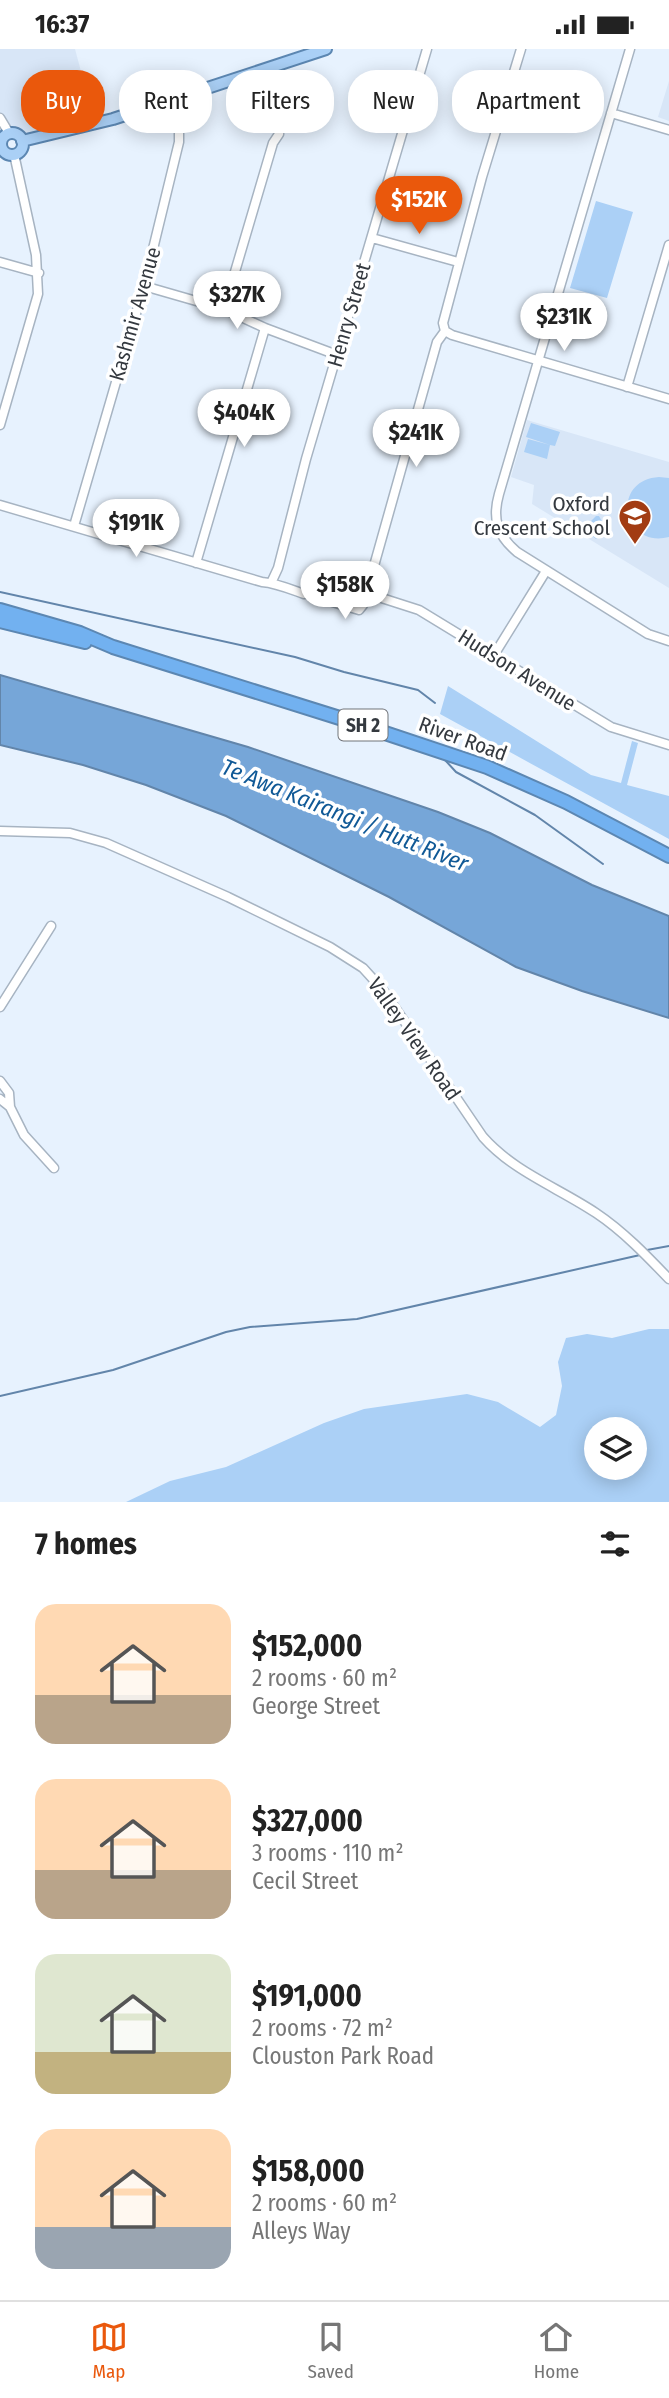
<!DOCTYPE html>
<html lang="en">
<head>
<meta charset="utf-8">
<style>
	:root { --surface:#fff; --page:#f6f6f6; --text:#222; --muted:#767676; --line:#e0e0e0; --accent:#ea580c }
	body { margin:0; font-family:"Fira Sans Condensed",sans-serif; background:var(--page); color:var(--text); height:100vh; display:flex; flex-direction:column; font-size:26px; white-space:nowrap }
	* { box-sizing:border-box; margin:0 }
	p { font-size:23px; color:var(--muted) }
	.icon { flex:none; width:38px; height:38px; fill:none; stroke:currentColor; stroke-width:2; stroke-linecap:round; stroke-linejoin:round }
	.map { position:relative; height:1453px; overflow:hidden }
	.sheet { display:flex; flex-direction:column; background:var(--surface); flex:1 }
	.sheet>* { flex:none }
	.guide { position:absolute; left:21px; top:21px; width:628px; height:63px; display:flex; gap:14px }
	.fabs { position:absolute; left:584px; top:1368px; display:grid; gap:14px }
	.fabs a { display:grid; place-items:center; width:63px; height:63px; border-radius:50%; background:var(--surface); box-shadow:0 4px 18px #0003; font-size:35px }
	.price { position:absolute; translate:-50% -60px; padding:0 16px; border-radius:24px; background:#fff; color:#222; font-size:23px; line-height:46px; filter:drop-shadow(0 2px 4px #0008) }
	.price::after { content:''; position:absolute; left:50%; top:42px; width:21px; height:16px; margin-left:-10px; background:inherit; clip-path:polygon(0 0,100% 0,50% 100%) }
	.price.on { background:var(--accent); color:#fff }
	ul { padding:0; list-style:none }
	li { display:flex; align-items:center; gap:21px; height:175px; padding:0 35px }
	li span { display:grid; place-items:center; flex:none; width:196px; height:140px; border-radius:21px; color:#555 }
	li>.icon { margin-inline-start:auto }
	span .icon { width:84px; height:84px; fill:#fffc; stroke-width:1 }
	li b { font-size:30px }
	h2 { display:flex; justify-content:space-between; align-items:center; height:84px; padding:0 35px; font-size:30px }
	.pill { padding:0 24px; border-radius:28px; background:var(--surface); box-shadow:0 4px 18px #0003; font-size:24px; line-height:63px }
	.pill.on { background:var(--accent); color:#fff }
	.status { display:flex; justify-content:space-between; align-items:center; height:49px; padding:0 35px; background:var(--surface); direction:ltr }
	.status svg { height:19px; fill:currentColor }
	.dock { display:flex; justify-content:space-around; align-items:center; height:98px; border-top:2px solid var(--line); background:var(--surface); font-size:19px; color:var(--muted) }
	.dock a { display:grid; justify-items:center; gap:4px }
	.dock .on { color:var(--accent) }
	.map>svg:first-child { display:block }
	.built { fill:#d8e6f7 }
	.green { fill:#abd0f6; fill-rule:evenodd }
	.water { fill:#76a6d8; stroke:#6285aa; stroke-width:2 }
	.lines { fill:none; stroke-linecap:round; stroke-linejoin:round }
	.stream { stroke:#6285aa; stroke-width:2 }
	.minor-casing { stroke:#a7b4c2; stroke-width:11 }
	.major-casing { stroke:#5c87b2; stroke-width:14 }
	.highway-casing { stroke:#5c87b2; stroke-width:16 }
	.minor { stroke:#fff; stroke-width:8 }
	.major { stroke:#aad0f6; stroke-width:10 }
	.highway { stroke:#72b1f0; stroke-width:12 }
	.labels { text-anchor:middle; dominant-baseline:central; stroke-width:7; stroke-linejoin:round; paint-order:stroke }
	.shield { fill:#fff; stroke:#717479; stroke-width:2 }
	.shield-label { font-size:19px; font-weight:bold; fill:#34393f }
	.street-label { font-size:21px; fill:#34393f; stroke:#fff }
	.poi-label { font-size:21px; fill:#34393f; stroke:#fff; text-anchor:end }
	.water-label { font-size:23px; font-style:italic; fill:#105996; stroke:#fff }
</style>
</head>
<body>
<div class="status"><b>16:37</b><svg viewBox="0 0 49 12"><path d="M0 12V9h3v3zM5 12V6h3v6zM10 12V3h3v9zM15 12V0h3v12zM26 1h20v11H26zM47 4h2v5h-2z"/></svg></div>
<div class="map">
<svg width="669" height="1453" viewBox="0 0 669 1453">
	<rect width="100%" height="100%" fill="#e7f2fe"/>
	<path class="built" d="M0,0h75l20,75 -74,14 -6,-5h-6l-7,5 -2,8z
		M669,32v40l-11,-4z
		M527,371l142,42v126l-137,-84 2,-19 -23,-8z"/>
	<path class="green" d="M596,152l37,11 -26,86 -37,-10z
		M531,374l29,9 -5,14 -5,-1 -3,14 -23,-7 4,-13 22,6 -24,-8z
		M659,428l10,1v59c-47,12 -59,-57 -10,-60z
		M596,467h3l7,13 -10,10 -9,-7 4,-11z
		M448,637l143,89 30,8 11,-42 6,2 -11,42 42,11v43l-229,-125z
		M649,1280h20v173h-543l44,-21 56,-14 98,-44 40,-14 103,-15 31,8 42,25 16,-12 6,-29 -4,-24 8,-24 21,-4 25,4zM597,1381h38v38h-38z"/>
	<path class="water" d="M0,626l248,72 190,65 52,21 102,52 77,31v102l-87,-27 -66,-24 -127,-70 -163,-81 -80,-31 -63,-20 -83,-20z"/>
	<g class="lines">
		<path class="stream" d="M0,543l295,65 49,15 74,18 17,13
			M445,711l11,12 79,43 68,49
			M647,1201l22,-4
			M0,1347l113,-26 113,-38 24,-5 107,-8 283,-64"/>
		<defs>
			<path id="minor" d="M630,0l-131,445c-7,25 -2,41 18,58l131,82 21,7
				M611,64l58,17
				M0,69l9,15
				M372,189l86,24
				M0,213l39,11
				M144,237l80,23 41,19 72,27
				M224,260l49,-166 6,-9
				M445,282l7,4 217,64
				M627,338l42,-142
				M0,376l38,-131 -2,-39 -22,-101
				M0,456l262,77c14,1 28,7 42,12
				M74,477l70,-240 35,-144v-10l-10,-31
				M196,514l69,-235
				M272,532l6,-13 28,-109 121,-410
				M366,544l53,17 192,117 58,18
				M326,551l33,10 4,-5 74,-263 8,-11 -2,-8 39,-146 39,-128
				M494,606l52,-84
				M0,782l70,2 36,10 122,54 102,50 33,21 20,22 100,147c31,35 74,50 113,76 27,18 51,43 73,66
				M0,958l51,-81
				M0,1032l9,12 1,14 14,28 30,33
				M0,1050l10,8"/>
			<path id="major" d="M1 95a11 11 0 1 1 22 0a11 11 0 1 1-22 0Z
				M22,92l91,-22 213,-70"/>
			<path id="highway" d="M0,561l80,23 33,14 233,73 141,47 79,35 103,54
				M0,572l85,21"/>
		</defs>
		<use href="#minor" class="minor-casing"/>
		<use href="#major" class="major-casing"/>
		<use href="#highway" class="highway-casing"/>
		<use href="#minor" class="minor"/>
		<use href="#major" class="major"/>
		<use href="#highway" class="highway"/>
	</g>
	<defs>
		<symbol id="school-pin" viewBox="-11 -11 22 30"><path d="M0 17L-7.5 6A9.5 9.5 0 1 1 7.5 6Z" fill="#a23c13" stroke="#fff"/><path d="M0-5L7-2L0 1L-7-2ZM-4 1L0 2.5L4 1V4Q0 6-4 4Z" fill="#fff"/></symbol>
	</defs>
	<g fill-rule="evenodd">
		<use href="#school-pin" x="616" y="448" width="38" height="52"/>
	</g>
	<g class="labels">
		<rect class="shield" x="338.5" y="660.5" width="49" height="31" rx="5"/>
		<g class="shield-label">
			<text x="363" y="676">SH 2</text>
		</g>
		<g class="street-label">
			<text transform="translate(135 265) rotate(-74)">Kashmir Avenue</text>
			<text transform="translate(349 266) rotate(-74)">Henry Street</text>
			<text transform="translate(517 621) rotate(32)">Hudson Avenue</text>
			<text transform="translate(463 690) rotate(20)">River Road</text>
			<text transform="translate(414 990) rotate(55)">Valley View Road</text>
		</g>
		<g class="poi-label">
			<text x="610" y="455">Oxford<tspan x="610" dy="24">Crescent School</tspan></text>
		</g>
		<g class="water-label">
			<text transform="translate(345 766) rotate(22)">Te Awa Kairangi / Hutt River</text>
		</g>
	</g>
</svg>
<div class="fabs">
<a><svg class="icon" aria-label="layers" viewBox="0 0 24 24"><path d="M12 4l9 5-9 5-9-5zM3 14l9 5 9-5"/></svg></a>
</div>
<b class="price on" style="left:419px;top:187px">$152K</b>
<b class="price" style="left:237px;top:282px">$327K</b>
<b class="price" style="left:564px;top:304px">$231K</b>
<b class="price" style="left:244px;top:400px">$404K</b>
<b class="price" style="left:416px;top:420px">$241K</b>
<b class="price" style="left:136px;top:510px">$191K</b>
<b class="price" style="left:345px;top:572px">$158K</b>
<div class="guide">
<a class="pill on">Buy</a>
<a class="pill">Rent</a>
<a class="pill">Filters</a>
<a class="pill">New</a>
<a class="pill">Apartment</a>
</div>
</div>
<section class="sheet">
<h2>7 homes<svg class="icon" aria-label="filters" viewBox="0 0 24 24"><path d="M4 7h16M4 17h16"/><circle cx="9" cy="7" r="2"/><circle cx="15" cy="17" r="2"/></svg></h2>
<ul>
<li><span style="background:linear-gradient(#ffd9b3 65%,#b9a48a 0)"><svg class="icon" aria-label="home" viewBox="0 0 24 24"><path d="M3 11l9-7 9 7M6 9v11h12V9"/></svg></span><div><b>$152,000</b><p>2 rooms · 60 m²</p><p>George Street</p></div></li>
<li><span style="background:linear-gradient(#ffd9b3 65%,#b9a48a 0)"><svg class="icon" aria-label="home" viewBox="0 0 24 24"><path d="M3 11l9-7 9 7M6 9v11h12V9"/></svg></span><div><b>$327,000</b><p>3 rooms · 110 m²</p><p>Cecil Street</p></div></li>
<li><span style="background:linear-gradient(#dfe7d0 70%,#c2b280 0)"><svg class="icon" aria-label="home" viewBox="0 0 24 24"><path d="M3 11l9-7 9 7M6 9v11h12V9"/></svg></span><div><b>$191,000</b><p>2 rooms · 72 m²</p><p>Clouston Park Road</p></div></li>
<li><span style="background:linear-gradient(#ffd9b3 70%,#9aa5b1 0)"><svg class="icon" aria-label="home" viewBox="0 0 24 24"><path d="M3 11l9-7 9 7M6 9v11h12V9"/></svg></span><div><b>$158,000</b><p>2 rooms · 60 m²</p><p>Alleys Way</p></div></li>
</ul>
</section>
<nav class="dock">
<a class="on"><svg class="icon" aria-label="map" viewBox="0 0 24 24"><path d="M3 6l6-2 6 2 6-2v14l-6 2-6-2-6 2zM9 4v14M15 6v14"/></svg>Map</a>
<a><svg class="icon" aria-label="saved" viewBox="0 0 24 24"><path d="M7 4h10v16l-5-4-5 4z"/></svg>Saved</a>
<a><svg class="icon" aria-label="home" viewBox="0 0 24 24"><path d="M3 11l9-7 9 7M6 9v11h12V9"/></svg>Home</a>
</nav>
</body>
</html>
